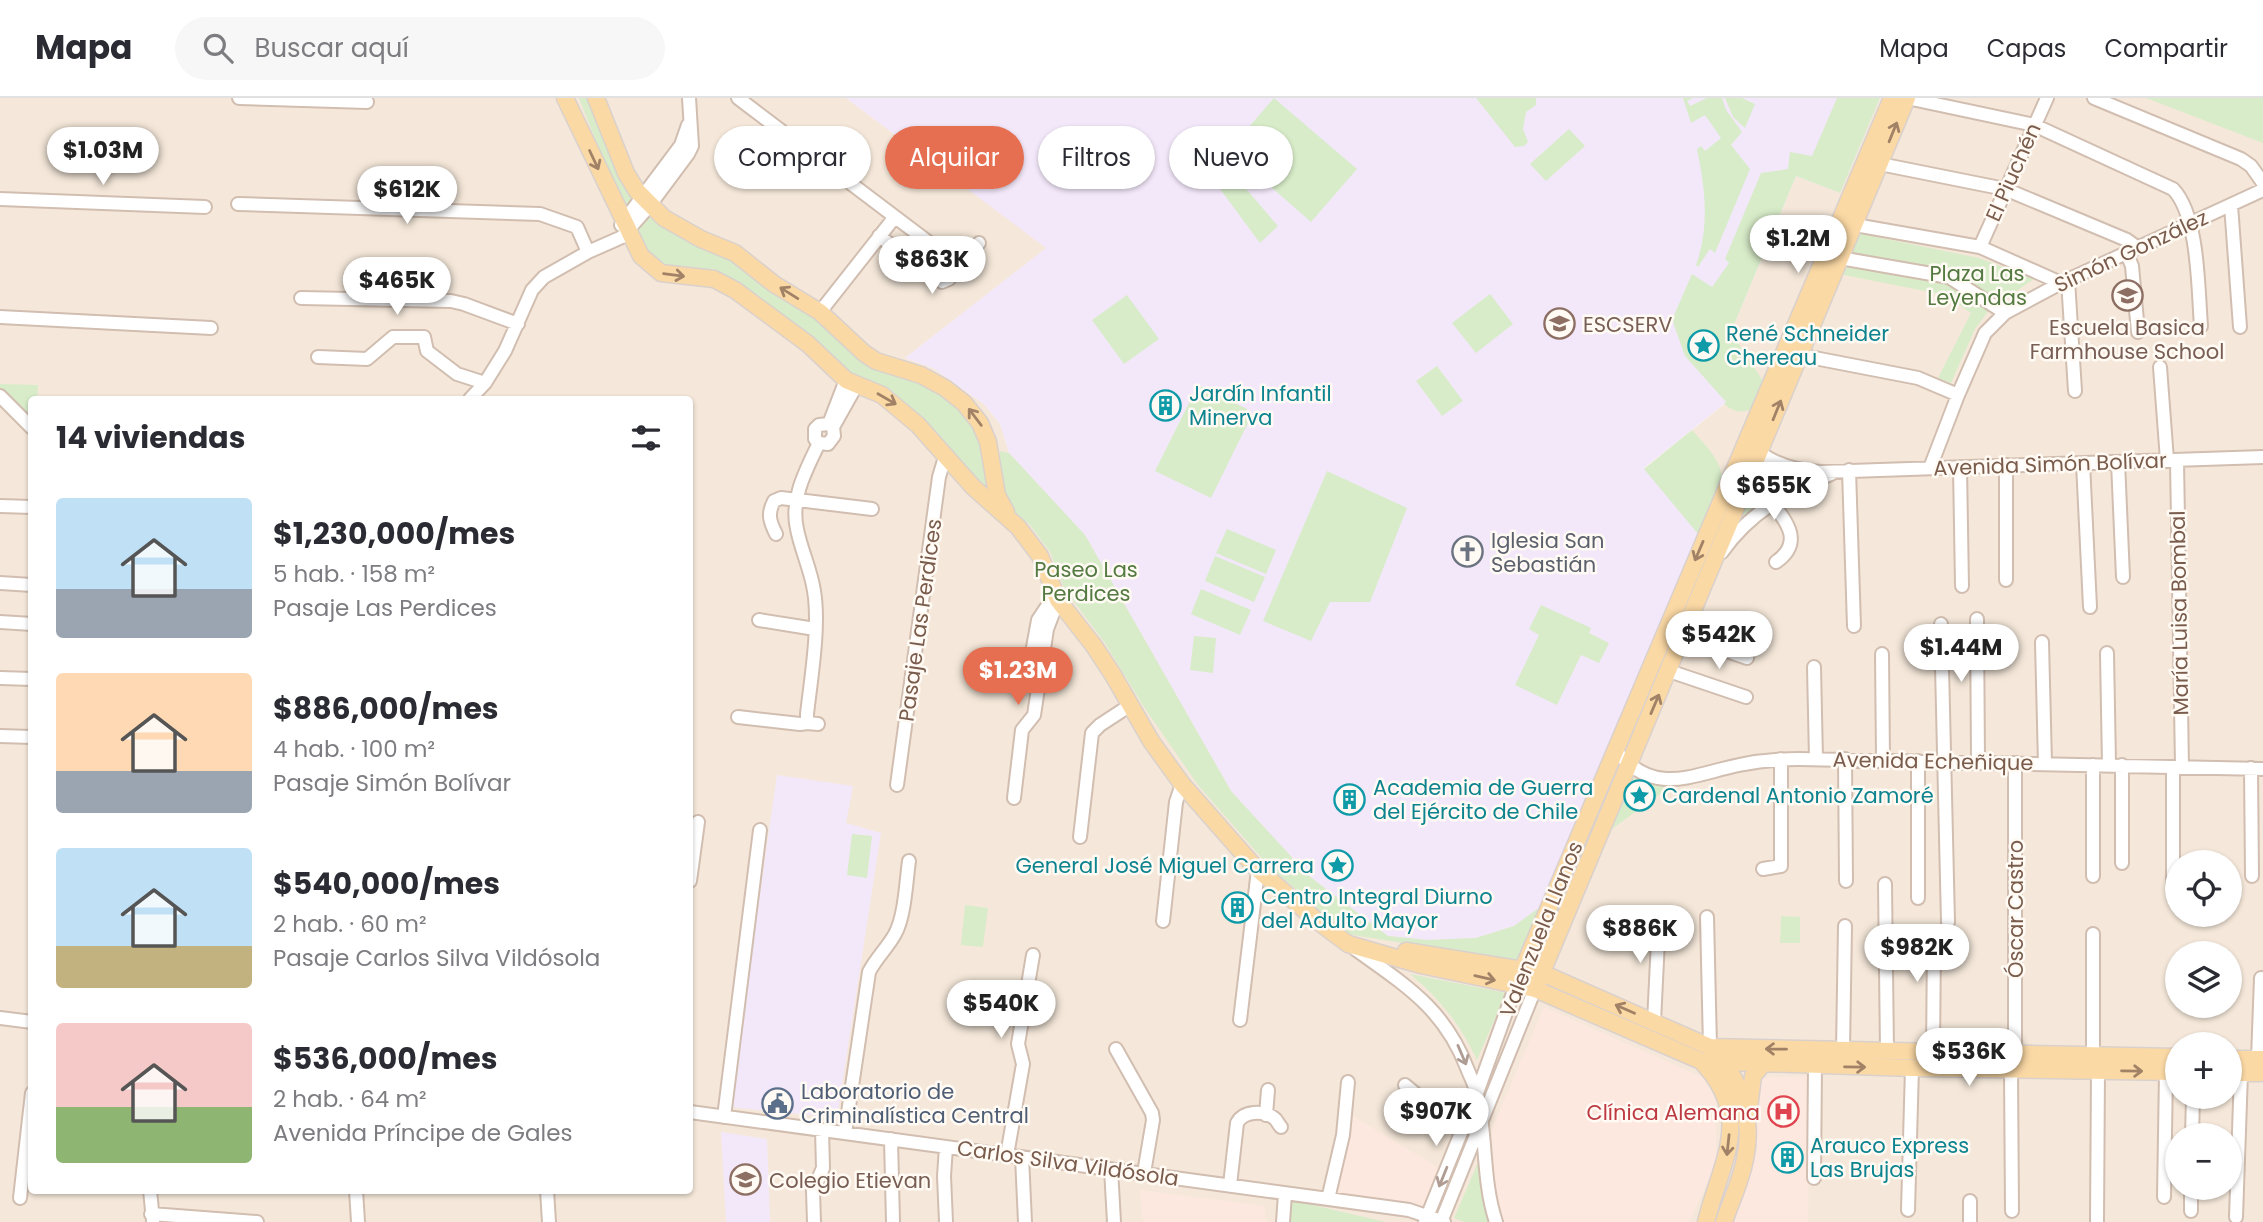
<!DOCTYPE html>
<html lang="es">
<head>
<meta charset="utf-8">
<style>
	:root { --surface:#fff; --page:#f7f7f7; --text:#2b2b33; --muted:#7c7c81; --line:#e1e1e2; --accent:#e76f51 }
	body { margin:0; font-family:Poppins,sans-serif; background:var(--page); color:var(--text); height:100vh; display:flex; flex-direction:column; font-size:26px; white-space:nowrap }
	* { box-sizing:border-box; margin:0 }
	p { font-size:23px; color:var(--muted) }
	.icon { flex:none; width:38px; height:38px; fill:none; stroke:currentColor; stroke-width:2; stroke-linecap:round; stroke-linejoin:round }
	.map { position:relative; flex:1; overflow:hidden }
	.details { position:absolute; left:28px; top:298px; width:665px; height:798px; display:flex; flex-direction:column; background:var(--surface); border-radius:7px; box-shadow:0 2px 5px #0004 }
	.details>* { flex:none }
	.banner { position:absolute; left:714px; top:28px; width:665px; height:63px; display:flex; gap:14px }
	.tools { position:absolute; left:2165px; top:752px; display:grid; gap:14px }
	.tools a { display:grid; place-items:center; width:77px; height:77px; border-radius:50%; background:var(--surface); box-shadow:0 2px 5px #0004; font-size:35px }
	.price { position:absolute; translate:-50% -60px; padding:0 16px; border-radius:24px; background:#fff; color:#222; font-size:23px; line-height:46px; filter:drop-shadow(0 2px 4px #0008) }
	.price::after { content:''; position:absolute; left:50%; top:42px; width:21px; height:16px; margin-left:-10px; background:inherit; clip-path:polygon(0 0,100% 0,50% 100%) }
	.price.on { background:var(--accent); color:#fff }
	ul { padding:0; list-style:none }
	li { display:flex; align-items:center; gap:21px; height:175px; padding:0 28px }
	li span { display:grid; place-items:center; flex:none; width:196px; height:140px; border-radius:7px; color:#555 }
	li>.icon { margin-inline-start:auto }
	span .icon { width:84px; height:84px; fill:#fffc; stroke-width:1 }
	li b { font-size:30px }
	h2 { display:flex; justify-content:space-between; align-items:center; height:84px; padding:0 28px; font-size:30px }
	.pill { padding:0 24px; border-radius:32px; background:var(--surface); box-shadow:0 2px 5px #0004; font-size:24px; line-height:63px }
	.pill.on { background:var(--accent); color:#fff }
	header { display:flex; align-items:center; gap:42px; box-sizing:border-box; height:98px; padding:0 35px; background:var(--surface); border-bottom:2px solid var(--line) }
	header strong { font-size:33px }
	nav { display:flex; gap:38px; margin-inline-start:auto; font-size:24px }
	.search { width:490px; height:63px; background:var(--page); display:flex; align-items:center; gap:18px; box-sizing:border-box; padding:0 24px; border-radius:38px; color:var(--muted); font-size:26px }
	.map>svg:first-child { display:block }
	.residential { fill:#f5e8da; fill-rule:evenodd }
	.commercial { fill:#fde8e0 }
	.education { fill:#f3e8fa }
	.green { fill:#d8ecc9 }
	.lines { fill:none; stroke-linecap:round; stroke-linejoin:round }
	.minor-casing { stroke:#d1beb0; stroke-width:16 }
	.major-casing { stroke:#dad1cd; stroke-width:19 }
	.minor { stroke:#fff; stroke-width:12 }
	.major { stroke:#fbd9a5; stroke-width:16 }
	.oneway { stroke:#a18267 }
	.oneway2 { stroke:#af9d94 }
	.labels { text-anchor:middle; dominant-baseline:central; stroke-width:5; stroke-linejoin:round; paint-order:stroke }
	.street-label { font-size:21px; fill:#7a5c4d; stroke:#fffaf3 }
	.park-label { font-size:21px; fill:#537a41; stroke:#fffaf3 }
	.education-label { font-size:21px; fill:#785e54; stroke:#fffaf3; text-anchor:start }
	.culture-label { font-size:21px; fill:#0d838f; stroke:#fffaf3; text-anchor:start }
	.worship-label { font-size:21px; fill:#5b616d; stroke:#fffaf3; text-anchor:start }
	.service-label { font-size:21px; fill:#4e5e75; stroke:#fffaf3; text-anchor:start }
	.health-label { font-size:21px; fill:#be3a42; stroke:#fffaf3; text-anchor:end }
</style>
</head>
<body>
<header>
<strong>Mapa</strong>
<div class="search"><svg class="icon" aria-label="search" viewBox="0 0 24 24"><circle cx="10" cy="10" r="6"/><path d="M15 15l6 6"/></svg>Buscar aquí</div>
<nav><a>Mapa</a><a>Capas</a><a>Compartir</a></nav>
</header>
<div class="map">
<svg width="2263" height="1124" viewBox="0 0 2263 1124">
	<rect width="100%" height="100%" fill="#fdf6ec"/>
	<path class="residential" d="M0,0h846l201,150 -142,110 28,10 51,36 16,20 9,29 530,455 160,-372 -55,-67 115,-93 -28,-44 65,-156 84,-78h383v1124h-2263zM32,301h658v791h-658zM2177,765h53v52h-53zM2177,856h53v52h-53zM2177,947h53v52h-53zM2177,1038h53v52h-53z"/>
	<path class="commercial" d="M1544,909l162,72 10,23v61l-27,59h-186l-7,-18 -4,-75z
		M1809,978l-1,146h-79l24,-84 4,-60z
		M1351,1017l89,54 -16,40 -90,-13z
		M1140,1092l124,16 2,16h-123z"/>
	<path class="education" d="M846,0h1034l-40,95 -44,-17 -65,156 28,44 -115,92 55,67 -160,373 -25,18 -38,12 -49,2 -39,-4 -79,-60 -78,-85 -146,-256 -76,-82 -9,-29 -16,-20 -51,-36 -28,-10 141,-110z
		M777,677l76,11 -7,37 35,10 -44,285 -108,-11z
		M721,1034l46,7 3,83h-44z"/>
	<path class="green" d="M579,0h13l42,95 104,63 106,80 98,51 37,40 22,80 -84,-94 -34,-20 -24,-10 -123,-98 -82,-18 -32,-60z
		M1274,0l83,71 -46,53 -82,-72z
		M1476,0h60v7l-10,7 -3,17 5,13 -4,4 -9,1z
		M1683,0h10l-6,3 3,5 17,-8h15l4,12 16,22 -11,13 19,24 -35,84 -5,-4 -12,18 -2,-2c14,-39 9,-77 1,-116l4,-3 4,5 16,-13 -16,-23 -14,8z
		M1725,0h17l13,6 -10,24 -12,-11z
		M1837,0h43l-40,95 -44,-17 -65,156 32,49 -10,27c-11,6 -19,4 -29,-4l2,-2 -41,-46 -10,-28 -2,-7 2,-8 17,-39 20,13 17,-24 -4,-4 36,-86 27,-4 2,-17 22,4z
		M2146,0h117v45z
		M1569,31l16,17 -39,35 -16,-17z
		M1236,79l42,49 -18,17 -40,-54z
		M1852,134l127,26 55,21 -44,30 -15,20 -24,54 -13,-5 33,-65 -26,-18 -111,-22z
		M1490,196l23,30 -37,29 -24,-30z
		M1127,197l32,44 -35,25 -32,-44z
		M1437,268l26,35 -21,15 -26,-35z
		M0,286l38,1 -1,14h-5l-1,22 -31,-33z
		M1198,287l49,24 1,14 -37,75 -56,-27z
		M1692,332c13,15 29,29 30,49l-23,56 -55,-66z
		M1000,353l9,2 76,82 146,256 78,85 79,60 39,4 49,-2 38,-12 25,-18 -19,50 -5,3 -168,-27 -80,-70 -69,-79 -54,-78 -39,-64 -40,-53 -15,-38 -20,-27 -23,-20 -7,-28z
		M1762,366l48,16 -50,25 -22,14z
		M1327,373l80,37 -37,94h-40l-19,39 -48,-20z
		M1227,431l49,21 -10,24 -50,-21z
		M1215,458l50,21 -11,25 -49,-21z
		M1201,491l50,21 -11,25 -49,-21z
		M1541,507l50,23 -2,5 20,10 -10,20 -18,-8 -24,50 -42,-20 24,-50 -10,-6z
		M1194,538l22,2 -3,35 -23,-3z
		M1625,678l45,11 -68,49z
		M852,736l20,2 -5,42 -20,-3z
		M965,807l23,3 -5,39 -22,-2z
		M1781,818l19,1v26h-20z
		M1410,876l96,19 -29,67c-16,-35 -38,-62 -67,-86z
		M1480,1060l10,64h-26l-10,-4z
		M1291,1102l95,22h-96z"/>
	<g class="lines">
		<defs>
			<path id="minor" d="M239,0l128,4
				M738,0l222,168
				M1907,0l127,27 139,64c26,27 25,101 28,137
				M2094,0l147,61 10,7 12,17
				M1880,66l125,25 122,51 11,8
				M0,101l205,8
				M238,106l302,10 37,13 11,25
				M2231,107l9,122
				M621,127l60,-80 7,-20
				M1855,127l125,22 81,36
				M879,138l63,46 7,-3 30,-36
				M1980,149l67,-149
				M2127,156l5,12 6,66
				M1840,160l109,19 56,36
				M2068,182l7,111
				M301,200l150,3 13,3 54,20
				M820,214l74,-94
				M0,219l211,11
				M1799,257l119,23 40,17
				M318,259l49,2 26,-22h31l3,14 30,23 28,9
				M2160,269l7,93
				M0,298l32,32
				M470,301l15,-16 20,-32 27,-61 12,-13 44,-25 34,-15 28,-32 38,-51 4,-8 -3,-48
				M833,329l23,-41
				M819,345l9,1 6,-8 -1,-9 -4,-3 17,-44
				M819,345l-4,-4v-10l4,-4 10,-1
				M1753,349c19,17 42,24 68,25l442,-15
				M2177,362l5,307
				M2118,364l5,115
				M2083,365l7,144
				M2006,367v115
				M1960,369l2,119
				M1930,370l28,-73 27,-62 20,-20 56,-30 202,-93
				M1849,372l5,156
				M1772,405c16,20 31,40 4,59
				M0,408l32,1
				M776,436c-6,-12 -9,-20 -2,-33l7,-3 91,11
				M1722,454c27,-39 66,-61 109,-78
				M0,485l32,2
				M1977,521l1,143
				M759,522l56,9
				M0,524l32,2
				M1941,526l7,298
				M1684,538l63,22
				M2042,544l3,122
				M2107,555l2,112
				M1882,556l1,106
				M1814,569l2,92
				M1669,573l77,26
				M0,580l32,1
				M1027,582l11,-60 14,-21
				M738,619l62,7 7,-1
				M818,626l-11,-1v-9c4,-36 13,-88 7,-123 -3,-21 -13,-41 -17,-62 -7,-30 9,-59 22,-86
				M0,638l32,1
				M1616,653c39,46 75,24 123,14 20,-4 40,-6 60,-6l464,10
				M1845,661l1,122
				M1918,663v137
				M2122,667v98
				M2173,669v116
				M2251,670l1,108
				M897,687l42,-308 6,-20
				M1014,700l8,-68 12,-15 13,-86 11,-29
				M1080,739l12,-104 8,-8 29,-19
				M1763,771l18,-3v-107
				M2093,778v-111
				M690,783l8,-59
				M1885,786l2,167
				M1707,819l3,130
				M1163,823l13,-119 6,-18
				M1355,851c50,36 89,59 112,119 3,8 8,17 10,26 10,42 5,86 19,128
				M0,920l32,4
				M1240,922l18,-150
				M1654,924l5,-102
				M1116,951l36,64 1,7 -9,53
				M1843,952l2,-124
				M1933,954l1,-110
				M2015,956v-291
				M2093,958v-122
				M2258,961l3,-81
				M2011,972l1,141
				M1405,987l56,47
				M690,1014l719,98 35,12
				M1266,1017l2,-25
				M724,1019l36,-287
				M845,1035l24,-161c7,-14 19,-25 26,-38 10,-18 11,-52 14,-73
				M2192,1038l1,-39
				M891,1041l2,83
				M946,1049l-2,29 2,46
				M1007,1057l16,-91 -5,-20 15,-89
				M1022,1059l3,65
				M1111,1071l3,53
				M1814,1080l1,-112
				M1230,1087l7,-62c6,-12 26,-13 37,-5 3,2 4,6 7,9
				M150,1092l3,31
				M356,1092l2,32
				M547,1092l2,32
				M2164,1099l2,-125
				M20,1100l12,-105
				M1328,1101l15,-64 5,-53
				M1970,1103v21
				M1908,1112l4,-142
				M2191,1113v-23
				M151,1116l106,8
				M2236,1119l5,-144
				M814,1124l-1,-31 10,-23 -1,-38
				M1283,1124l2,-28
				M1425,1124l52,-129 39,-108
				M1441,1124l94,-233
				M2097,1124l1,-151"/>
			<path id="major" d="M565,0l76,158 20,17 53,6 21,11 73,54 38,36 36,15 36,30 55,62 45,40 22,29 18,44 36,46 19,29 38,66 31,43 72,82 62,54 32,24 73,21 114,24 166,72 211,7 265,4
				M596,0l30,75 11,18 27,27 37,21 34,14 39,31 46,28 44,41 12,8 45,14 24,13 19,15 16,20 8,19 9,53 9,17
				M1406,853l136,22 168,74 467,10
				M1516,887l376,-887
				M1535,891l372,-891
				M1719,959c24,27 34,66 26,102 -4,22 -14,42 -21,63
				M2230,961h33
				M1701,963c54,56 20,100 5,161
				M2230,975h33
				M1749,1010l4,-32 10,-12"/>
		</defs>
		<use href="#minor" class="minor-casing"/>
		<use href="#major" class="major-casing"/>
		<use href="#minor" class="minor"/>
		<use href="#major" class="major"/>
	</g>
	<defs><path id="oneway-shaft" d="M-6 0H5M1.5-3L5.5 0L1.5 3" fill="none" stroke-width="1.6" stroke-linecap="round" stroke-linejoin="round" transform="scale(1.75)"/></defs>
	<g class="oneway">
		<use href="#oneway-shaft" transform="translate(1893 34) rotate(-68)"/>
		<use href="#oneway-shaft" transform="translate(594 62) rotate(65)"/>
		<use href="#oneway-shaft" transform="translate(674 177) rotate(7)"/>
		<use href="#oneway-shaft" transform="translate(789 195) rotate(-148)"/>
		<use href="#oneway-shaft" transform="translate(887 301) rotate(30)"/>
		<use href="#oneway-shaft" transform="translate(1777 312) rotate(-68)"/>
		<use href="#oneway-shaft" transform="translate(975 319) rotate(-127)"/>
		<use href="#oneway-shaft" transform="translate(1699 453) rotate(113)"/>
		<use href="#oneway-shaft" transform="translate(1655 606) rotate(-67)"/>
		<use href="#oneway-shaft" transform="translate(1485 880) rotate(13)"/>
		<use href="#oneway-shaft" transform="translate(1625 911) rotate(-156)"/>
		<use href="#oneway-shaft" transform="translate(1776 951) rotate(-179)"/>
		<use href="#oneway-shaft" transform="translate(1855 969) rotate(1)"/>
		<use href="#oneway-shaft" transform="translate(2132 973) rotate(1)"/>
		<use href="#oneway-shaft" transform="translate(1728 1047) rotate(96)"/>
	</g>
	<g class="oneway2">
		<use href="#oneway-shaft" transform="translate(1462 957) rotate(67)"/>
		<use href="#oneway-shaft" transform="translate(1443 1079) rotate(112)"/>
	</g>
	<defs>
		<symbol id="school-ring" viewBox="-11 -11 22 22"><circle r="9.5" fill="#fffaf3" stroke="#8d6e63" stroke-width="1.5"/><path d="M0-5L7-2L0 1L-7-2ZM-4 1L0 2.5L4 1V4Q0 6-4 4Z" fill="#8d6e63"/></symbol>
		<symbol id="sight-ring" viewBox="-11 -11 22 22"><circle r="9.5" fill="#fffaf3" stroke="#0f9aa8" stroke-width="1.5"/><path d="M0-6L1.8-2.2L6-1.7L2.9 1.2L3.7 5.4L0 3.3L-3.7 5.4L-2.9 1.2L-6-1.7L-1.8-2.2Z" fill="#0f9aa8"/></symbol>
		<symbol id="building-ring" viewBox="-11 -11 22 22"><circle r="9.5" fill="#fffaf3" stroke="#0f9aa8" stroke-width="1.5"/><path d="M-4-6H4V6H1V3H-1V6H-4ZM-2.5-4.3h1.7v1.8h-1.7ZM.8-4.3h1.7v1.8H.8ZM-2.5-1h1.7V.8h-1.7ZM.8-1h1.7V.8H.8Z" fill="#0f9aa8"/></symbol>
		<symbol id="church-ring" viewBox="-11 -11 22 22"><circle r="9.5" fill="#fffaf3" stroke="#6b7280" stroke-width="1.5"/><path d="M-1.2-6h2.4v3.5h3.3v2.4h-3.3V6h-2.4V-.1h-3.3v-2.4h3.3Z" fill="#6b7280"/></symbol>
		<symbol id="civic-ring" viewBox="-11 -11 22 22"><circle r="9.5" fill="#fffaf3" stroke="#5c6f8a" stroke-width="1.5"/><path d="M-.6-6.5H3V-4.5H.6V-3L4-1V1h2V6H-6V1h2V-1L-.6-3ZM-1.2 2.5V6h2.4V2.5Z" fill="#5c6f8a"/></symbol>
		<symbol id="hospital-ring" viewBox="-11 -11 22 22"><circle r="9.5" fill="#fffaf3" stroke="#e0444e" stroke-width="1.5"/><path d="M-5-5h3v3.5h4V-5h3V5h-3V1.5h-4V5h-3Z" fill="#e0444e"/></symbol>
	</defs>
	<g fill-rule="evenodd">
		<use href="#school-ring" x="2110" y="180" width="35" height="35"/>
		<use href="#school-ring" x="1542" y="208" width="35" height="35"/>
		<use href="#sight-ring" x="1686" y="230" width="35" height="35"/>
		<use href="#building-ring" x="1148" y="290" width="35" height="35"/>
		<use href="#church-ring" x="1450" y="436" width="35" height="35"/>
		<use href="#sight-ring" x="1622" y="680" width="35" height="35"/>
		<use href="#building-ring" x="1332" y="684" width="35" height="35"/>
		<use href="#sight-ring" x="1320" y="750" width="35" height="35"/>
		<use href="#building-ring" x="1220" y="792" width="35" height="35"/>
		<use href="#civic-ring" x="760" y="988" width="35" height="35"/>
		<use href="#hospital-ring" x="1766" y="996" width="35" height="35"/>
		<use href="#building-ring" x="1770" y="1042" width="35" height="35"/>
		<use href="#school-ring" x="728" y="1064" width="35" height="35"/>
	</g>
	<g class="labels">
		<g class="street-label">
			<text transform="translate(2013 74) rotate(-66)">El Piuchén</text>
			<text transform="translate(2131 153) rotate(-25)">Simón González</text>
			<text transform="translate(2050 366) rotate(-2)">Avenida Simón Bolívar</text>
			<text transform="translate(2179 515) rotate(-91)">María Luisa Bombal</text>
			<text transform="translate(920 522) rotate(-82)">Pasaje Las Perdices</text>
			<text transform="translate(1933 663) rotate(1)">Avenida Echeñique</text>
			<text transform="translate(2015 811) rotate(-90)">Óscar Castro</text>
			<text transform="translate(1541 831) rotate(-68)">Valenzuela Llanos</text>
			<text transform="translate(1068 1065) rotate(8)">Carlos Silva Vildósola</text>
		</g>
		<g class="park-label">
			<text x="1977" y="175">Plaza Las<tspan x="1977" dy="24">Leyendas</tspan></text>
			<text x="1086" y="471">Paseo Las<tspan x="1086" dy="24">Perdices</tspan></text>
		</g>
		<g class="education-label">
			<text x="1583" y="226">ESCSERV</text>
			<text x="2127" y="229" text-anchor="middle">Escuela Basica<tspan x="2127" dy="24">Farmhouse School</tspan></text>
			<text x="769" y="1082">Colegio Etievan</text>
		</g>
		<g class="culture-label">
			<text x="1726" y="235">René Schneider<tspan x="1726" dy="24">Chereau</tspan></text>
			<text x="1189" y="295">Jardín Infantil<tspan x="1189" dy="24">Minerva</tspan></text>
			<text x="1373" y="689">Academia de Guerra<tspan x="1373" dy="24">del Ejército de Chile</tspan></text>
			<text x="1662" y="697">Cardenal Antonio Zamoré</text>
			<text x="1314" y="767" text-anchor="end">General José Miguel Carrera</text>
			<text x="1261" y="798">Centro Integral Diurno<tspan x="1261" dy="24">del Adulto Mayor</tspan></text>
			<text x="1810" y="1047">Arauco Express<tspan x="1810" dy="24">Las Brujas</tspan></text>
		</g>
		<g class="worship-label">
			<text x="1491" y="442">Iglesia San<tspan x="1491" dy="24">Sebastián</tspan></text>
		</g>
		<g class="service-label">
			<text x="801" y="993">Laboratorio de<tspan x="801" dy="24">Criminalística Central</tspan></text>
		</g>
		<g class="health-label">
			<text x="1760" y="1014">Clínica Alemana</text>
		</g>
	</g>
</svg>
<div class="tools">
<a><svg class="icon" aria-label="locate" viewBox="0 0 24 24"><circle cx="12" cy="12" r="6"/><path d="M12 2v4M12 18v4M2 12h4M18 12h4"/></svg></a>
<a><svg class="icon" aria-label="layers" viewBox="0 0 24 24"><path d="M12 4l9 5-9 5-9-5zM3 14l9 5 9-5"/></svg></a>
<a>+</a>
<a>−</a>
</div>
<b class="price" style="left:103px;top:89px">$1.03M</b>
<b class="price" style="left:407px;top:128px">$612K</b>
<b class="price" style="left:1798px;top:177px">$1.2M</b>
<b class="price" style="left:932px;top:198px">$863K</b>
<b class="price" style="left:397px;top:219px">$465K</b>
<b class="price" style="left:1774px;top:424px">$655K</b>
<b class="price" style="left:1719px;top:573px">$542K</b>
<b class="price" style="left:1961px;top:586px">$1.44M</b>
<b class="price on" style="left:1018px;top:609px">$1.23M</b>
<b class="price" style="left:1640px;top:867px">$886K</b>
<b class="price" style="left:1917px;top:886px">$982K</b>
<b class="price" style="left:1001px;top:942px">$540K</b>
<b class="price" style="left:1969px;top:990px">$536K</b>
<b class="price" style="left:1436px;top:1050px">$907K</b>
<div class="banner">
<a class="pill">Comprar</a>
<a class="pill on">Alquilar</a>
<a class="pill">Filtros</a>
<a class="pill">Nuevo</a>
</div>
<section class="details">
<h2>14 viviendas<svg class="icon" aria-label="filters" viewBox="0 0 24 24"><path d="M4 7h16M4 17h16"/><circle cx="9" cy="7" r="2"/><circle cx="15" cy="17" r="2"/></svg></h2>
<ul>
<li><span style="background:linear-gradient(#bfe0f5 65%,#9aa5b1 0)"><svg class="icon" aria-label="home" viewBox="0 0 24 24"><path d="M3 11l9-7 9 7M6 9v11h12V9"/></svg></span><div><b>$1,230,000/mes</b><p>5 hab. · 158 m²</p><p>Pasaje Las Perdices</p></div></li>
<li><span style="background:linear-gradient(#ffd9b3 70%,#9aa5b1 0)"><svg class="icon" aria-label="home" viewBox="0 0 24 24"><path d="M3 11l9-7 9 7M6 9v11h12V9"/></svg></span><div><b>$886,000/mes</b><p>4 hab. · 100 m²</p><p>Pasaje Simón Bolívar</p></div></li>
<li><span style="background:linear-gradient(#bfe0f5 70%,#c2b280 0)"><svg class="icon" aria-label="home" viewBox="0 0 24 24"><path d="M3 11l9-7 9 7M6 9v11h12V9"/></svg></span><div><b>$540,000/mes</b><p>2 hab. · 60 m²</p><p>Pasaje Carlos Silva Vildósola</p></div></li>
<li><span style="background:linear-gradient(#f6c9c9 60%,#8fb573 0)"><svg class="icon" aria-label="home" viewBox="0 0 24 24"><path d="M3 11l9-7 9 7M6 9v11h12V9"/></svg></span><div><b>$536,000/mes</b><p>2 hab. · 64 m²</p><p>Avenida Príncipe de Gales</p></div></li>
</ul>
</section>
</div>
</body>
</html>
